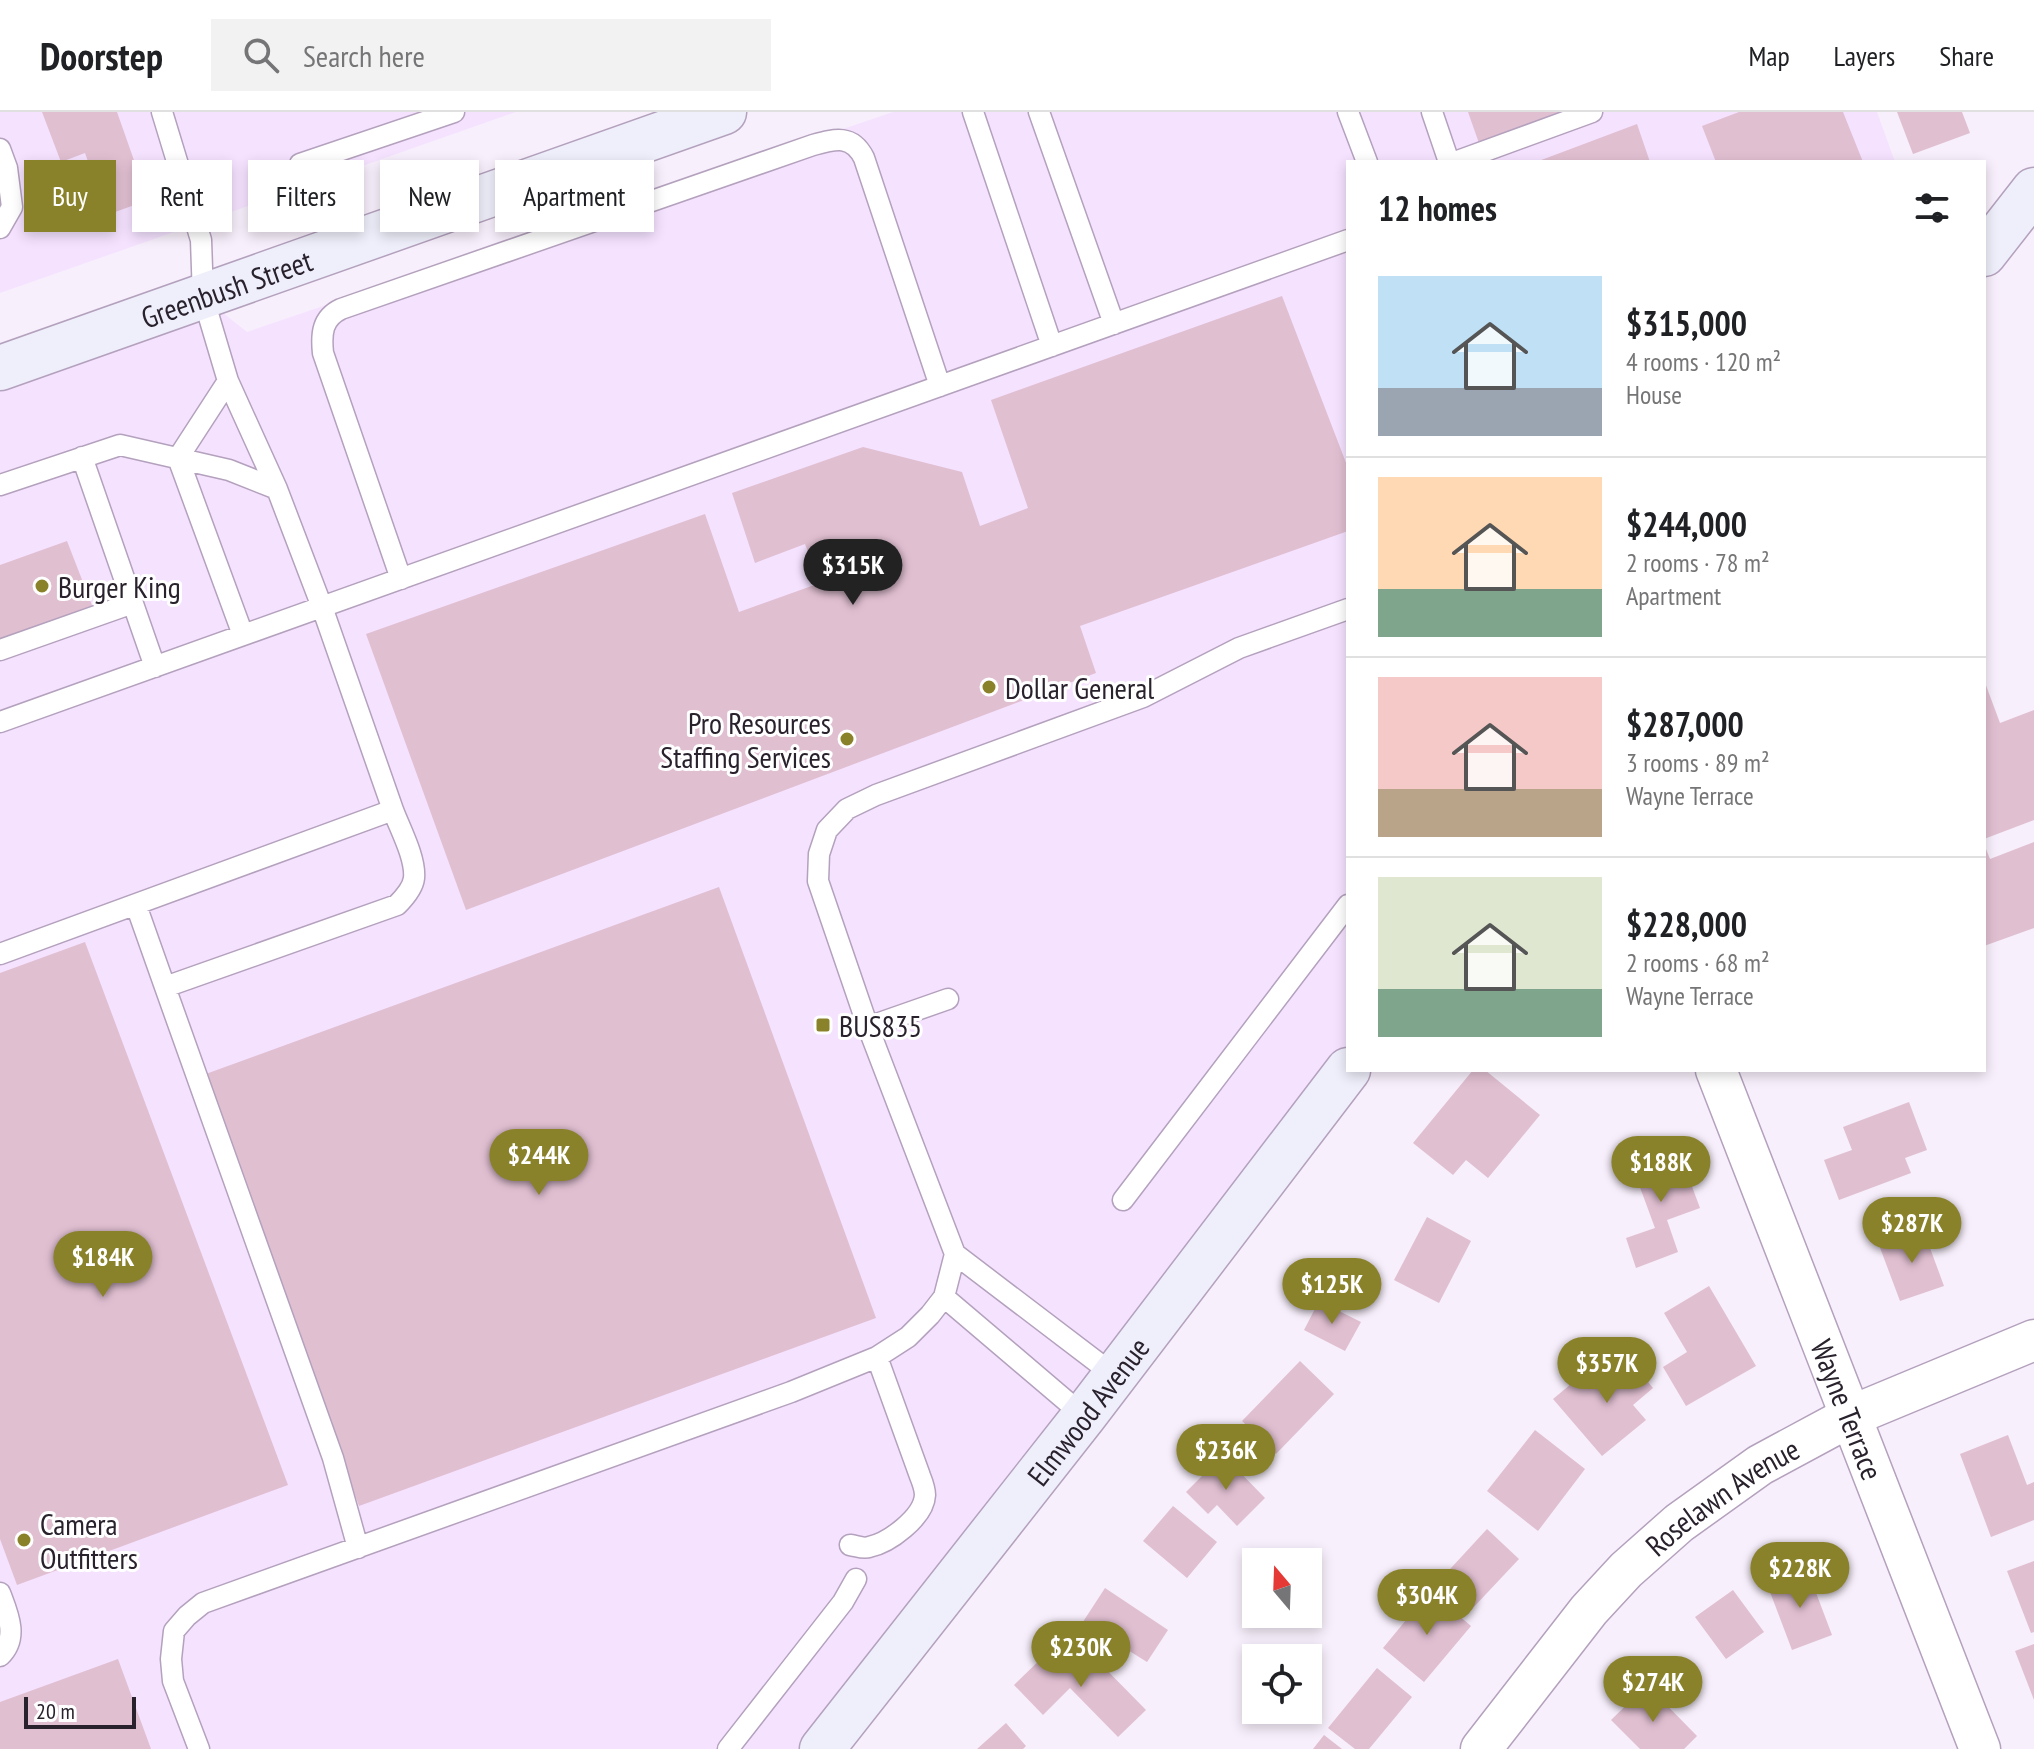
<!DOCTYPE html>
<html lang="en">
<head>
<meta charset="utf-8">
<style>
	:root { --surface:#fff; --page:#f2f2f2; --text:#202124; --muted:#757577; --line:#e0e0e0; --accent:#8a822a }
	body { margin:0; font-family:"PT Sans Narrow",sans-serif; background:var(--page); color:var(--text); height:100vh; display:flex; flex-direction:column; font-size:30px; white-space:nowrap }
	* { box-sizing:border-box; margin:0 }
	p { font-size:26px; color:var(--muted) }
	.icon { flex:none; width:44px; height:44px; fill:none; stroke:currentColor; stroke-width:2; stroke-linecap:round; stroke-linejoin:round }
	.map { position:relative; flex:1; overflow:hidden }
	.details { position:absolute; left:1346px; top:48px; width:640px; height:912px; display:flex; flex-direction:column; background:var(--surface); border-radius:0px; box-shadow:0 4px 12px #0003 }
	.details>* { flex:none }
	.hud { position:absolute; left:24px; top:48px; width:760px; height:72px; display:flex; gap:16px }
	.needle { width:52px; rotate:341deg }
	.buttons { position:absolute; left:1242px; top:1436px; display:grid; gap:16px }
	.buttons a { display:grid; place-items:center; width:80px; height:80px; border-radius:0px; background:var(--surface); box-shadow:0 4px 12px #0003; font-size:40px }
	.scale { position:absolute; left:24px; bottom:20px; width:112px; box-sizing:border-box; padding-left:8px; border:4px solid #29222d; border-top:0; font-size:22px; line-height:28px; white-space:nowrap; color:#29222d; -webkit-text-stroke:6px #fff; paint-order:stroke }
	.price { position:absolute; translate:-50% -68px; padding:0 18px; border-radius:28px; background:var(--accent); color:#fff; font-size:26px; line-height:52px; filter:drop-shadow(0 2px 4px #0008) }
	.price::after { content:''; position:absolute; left:50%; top:48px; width:24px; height:18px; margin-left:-12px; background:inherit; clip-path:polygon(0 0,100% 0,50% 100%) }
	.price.selected { background:#222; color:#fff }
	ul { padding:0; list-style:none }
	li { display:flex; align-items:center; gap:24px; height:200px; padding:0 32px }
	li+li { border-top:2px solid var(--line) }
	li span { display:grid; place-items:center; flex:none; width:224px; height:160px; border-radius:0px; color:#555 }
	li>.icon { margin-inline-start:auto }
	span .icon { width:96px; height:96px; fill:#fffc; stroke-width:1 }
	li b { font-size:34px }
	h2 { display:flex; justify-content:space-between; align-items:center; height:96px; padding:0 32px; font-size:34px }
	.chip { padding:0 28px; border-radius:0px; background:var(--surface); box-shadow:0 4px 12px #0003; font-size:28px; line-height:72px }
	.chip.selected { background:var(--accent); color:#fff }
	header { display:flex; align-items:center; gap:48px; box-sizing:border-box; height:112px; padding:0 40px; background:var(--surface); border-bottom:2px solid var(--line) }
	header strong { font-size:38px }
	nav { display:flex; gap:44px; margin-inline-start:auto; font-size:28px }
	.search { width:560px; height:72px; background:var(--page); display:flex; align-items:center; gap:20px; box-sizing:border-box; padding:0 28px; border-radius:0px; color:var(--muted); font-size:30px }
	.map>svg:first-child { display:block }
	.built { fill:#f5e2ff }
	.building { fill:#e0bfd1 }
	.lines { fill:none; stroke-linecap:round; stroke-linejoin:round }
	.service-casing { stroke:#b4a1bd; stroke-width:23 }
	.minor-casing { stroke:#b4a1bd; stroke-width:43 }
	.secondary-casing { stroke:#b4a1bd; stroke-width:47 }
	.service { stroke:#fff; stroke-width:20 }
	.minor { stroke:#fff; stroke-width:40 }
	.secondary { stroke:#efeffb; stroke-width:44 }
	.poi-dot { fill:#8a822a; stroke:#fff; stroke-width:3 }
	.labels { text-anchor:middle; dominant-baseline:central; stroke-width:6; stroke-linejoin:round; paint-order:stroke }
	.street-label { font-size:30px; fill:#29222d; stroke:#fff }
	.poi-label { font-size:30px; fill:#29222d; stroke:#fff; text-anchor:start }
</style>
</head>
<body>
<header>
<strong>Doorstep</strong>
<div class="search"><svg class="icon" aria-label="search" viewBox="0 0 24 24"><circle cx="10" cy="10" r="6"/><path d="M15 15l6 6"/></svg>Search here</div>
<nav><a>Map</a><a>Layers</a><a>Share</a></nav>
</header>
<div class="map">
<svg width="2034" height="1637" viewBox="0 0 2034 1637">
	<rect width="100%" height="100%" fill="#f7effb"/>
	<path class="built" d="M0,0h516l-516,181z
		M893,0h984l18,50h-547v908l-526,679h-822v-1381l203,-71 44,35z"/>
	<path class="building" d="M42,0h75l31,88 -41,15 -22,-62 -24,9z
		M1468,0h91l1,5 -80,29z
		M1739,0h104l20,50h-147l-14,-36z
		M1897,0h65l8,21 -57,21z
		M1637,12l13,38h-114z
		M1282,184l66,172v63l-268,95 16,47 -630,237 -100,-276 339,-120 34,98 81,-29 -15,-39 -50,19 -23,-70 131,-46 99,25 18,54 48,-18 -37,-108z
		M67,429l26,67 -93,33v-76z
		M1984,568l16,43 34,-13v110l-50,19z
		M2034,730v86l-50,18v-102l6,15z
		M719,775l157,431 -517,188 -156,-431z
		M85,830l203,543 -271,100 -17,-46v-566z
		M1473,958h12l55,45 -52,63 -22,-18 -13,15 -40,-32z
		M1909,990l18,48 -22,8 6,15 -72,27 -15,-40 28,-10 -9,-23z
		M1677,1034l23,62 -33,12 11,32 -42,16 -10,-30 29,-10 -24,-65z
		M1427,1105l44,24 -32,62 -45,-23z
		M1923,1117l21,57 -44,15 -21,-56z
		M1709,1174l47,80 -70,40 -23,-39 24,-15 -23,-39z
		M1319,1189l42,21 -16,29 -41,-21z
		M1625,1242l28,34 -20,17 13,15 -44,36 -49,-57 24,-20 8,9z
		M1300,1249l34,33 -58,60 -34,-33z
		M1535,1318l50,39 -47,62 -51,-40z
		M2008,1323l19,50 7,-3v38l-43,17 -31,-83z
		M1223,1343l42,43 -28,28 -20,-21 -9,9 -22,-22z
		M1173,1394l44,36 -30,36 -44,-37z
		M1487,1417l32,30 -48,51 -31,-30z
		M2034,1449v71l-3,1 -24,-62z
		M1807,1457l25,66 -40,15 -25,-66z
		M1105,1476l63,42 -21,32 -24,-15 -7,9 -39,-25z
		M1733,1478l31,42 -38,27 -31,-42z
		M1430,1479l41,35 -47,56 -41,-34z
		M2034,1532v56l-19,-49z
		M1085,1536l61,62 -28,27 -48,-49 -27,27 -29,-30 35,-34 16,17z
		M118,1547l33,90h-151v-47z
		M1377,1556l35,29 -43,52h-14l-27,-21z
		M1647,1573l50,51 -13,13h-44l-29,-29z
		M1006,1611l20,23 -3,3h-46z
		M1324,1623l18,14h-29z"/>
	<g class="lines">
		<defs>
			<path id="service" d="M973,0l79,234
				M1039,0l75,212
				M1348,0l19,50
				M1432,0l17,50
				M0,37l7,19 5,39 -12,21
				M1455,50l137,-50
				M300,52l154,-52
				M82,345l73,210
				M178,346l65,177
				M178,346l50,-77
				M0,373l120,-40 109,25 48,19
				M401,467l-78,-226c-2,-19 -1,-35 18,-44l472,-164c22,-6 39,-11 51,13l76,228
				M0,538l133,-47
				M0,610l1348,-482
				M136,793l29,82 232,-82c7,-7 16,-17 17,-27 2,-20 -14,-49 -21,-68
				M0,842l393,-144 -71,-203 -45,-118 -49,-108 -25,-84 -2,-57 -39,-128
				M165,875l168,471 25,90
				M868,915l80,-28
				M1123,1088l225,-295
				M944,1185l140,119
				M1114,1263l-159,-121 -87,-227 -50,-146 1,-27 8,-24 20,-21 29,-14 267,-98 96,-49 109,-39
				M850,1433c7,1 13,4 19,2 20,-4 55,-30 56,-52 0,-5 -3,-14 -5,-19l-43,-119
				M0,1481c8,21 19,45 0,63
				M199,1637l-26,-68 -2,-22 3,-28 13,-15 16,-13 588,-211 86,-35 31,-20 22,-22 14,-18 11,-43
				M728,1637l115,-147 13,-23"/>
			<g id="minor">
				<path id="s1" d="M1716,958l264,679"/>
				<path id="s2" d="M1481,1637l108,-139 37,-40 53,-47 81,-58 91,-49 183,-76"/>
			</g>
			<g id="secondary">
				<path d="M1984,142l50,-64"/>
				<path id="s3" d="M0,256l724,-256"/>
				<path id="s4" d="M822,1637l262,-333 264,-346"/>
			</g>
		</defs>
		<use href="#service" class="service-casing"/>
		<use href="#minor" class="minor-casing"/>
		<use href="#secondary" class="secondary-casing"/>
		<use href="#service" class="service"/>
		<use href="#minor" class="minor"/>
		<use href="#secondary" class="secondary"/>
	</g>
	<g class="poi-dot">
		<circle cx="42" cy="474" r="8"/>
		<circle cx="989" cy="575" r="8"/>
		<circle cx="847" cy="627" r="8"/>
		<rect x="815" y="905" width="16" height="16" rx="4"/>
		<circle cx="24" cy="1428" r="8"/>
	</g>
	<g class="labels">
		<g class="street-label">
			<text stroke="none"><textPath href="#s3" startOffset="240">Greenbush Street</textPath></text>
			<text stroke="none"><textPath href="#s1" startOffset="364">Wayne Terrace</textPath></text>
			<text stroke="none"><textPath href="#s4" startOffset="430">Elmwood Avenue</textPath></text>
			<text stroke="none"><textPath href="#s2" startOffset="352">Roselawn Avenue</textPath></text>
		</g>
		<g class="poi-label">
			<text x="58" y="474">Burger King</text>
			<text x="1005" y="575">Dollar General</text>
			<text x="831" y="610" text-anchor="end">Pro Resources<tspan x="831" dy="34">Staffing Services</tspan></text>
			<text x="839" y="913">BUS835</text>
			<text x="40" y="1411">Camera<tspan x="40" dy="34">Outfitters</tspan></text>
		</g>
	</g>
</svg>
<div class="buttons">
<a><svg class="needle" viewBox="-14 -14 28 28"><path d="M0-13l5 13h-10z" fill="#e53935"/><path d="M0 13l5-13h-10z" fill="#757577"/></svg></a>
<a><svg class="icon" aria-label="locate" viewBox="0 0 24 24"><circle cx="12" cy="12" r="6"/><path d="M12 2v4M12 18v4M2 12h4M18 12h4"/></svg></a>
</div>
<div class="scale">20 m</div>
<b class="price selected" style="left:853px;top:495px">$315K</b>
<b class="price" style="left:539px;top:1085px">$244K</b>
<b class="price" style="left:1661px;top:1092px">$188K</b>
<b class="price" style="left:1912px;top:1153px">$287K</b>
<b class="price" style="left:103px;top:1187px">$184K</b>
<b class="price" style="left:1332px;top:1214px">$125K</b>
<b class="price" style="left:1607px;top:1293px">$357K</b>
<b class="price" style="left:1226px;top:1380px">$236K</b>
<b class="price" style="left:1800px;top:1498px">$228K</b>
<b class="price" style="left:1427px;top:1525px">$304K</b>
<b class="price" style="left:1081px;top:1577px">$230K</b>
<b class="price" style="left:1653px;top:1612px">$274K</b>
<div class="hud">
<a class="chip selected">Buy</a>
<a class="chip">Rent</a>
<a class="chip">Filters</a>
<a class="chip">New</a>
<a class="chip">Apartment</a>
</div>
<section class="details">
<h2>12 homes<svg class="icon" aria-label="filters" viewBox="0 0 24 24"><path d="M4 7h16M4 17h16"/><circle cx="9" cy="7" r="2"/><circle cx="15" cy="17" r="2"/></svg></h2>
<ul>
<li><span style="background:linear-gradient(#bfe0f5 70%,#9aa5b1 0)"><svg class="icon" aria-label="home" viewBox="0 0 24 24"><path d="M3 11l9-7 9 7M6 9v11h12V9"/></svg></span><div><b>$315,000</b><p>4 rooms · 120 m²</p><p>House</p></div></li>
<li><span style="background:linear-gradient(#ffd9b3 70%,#7fa58c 0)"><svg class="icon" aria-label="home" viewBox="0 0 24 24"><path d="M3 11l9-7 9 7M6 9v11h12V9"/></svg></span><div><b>$244,000</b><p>2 rooms · 78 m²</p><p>Apartment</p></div></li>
<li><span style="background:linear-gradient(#f6c9c9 70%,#b9a48a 0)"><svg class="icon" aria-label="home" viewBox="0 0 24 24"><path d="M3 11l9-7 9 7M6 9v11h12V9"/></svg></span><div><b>$287,000</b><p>3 rooms · 89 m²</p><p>Wayne Terrace</p></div></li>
<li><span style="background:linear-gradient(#dfe7d0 70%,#7fa58c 0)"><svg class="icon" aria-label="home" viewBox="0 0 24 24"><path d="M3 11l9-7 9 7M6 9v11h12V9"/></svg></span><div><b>$228,000</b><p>2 rooms · 68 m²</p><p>Wayne Terrace</p></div></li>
</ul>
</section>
</div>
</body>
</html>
